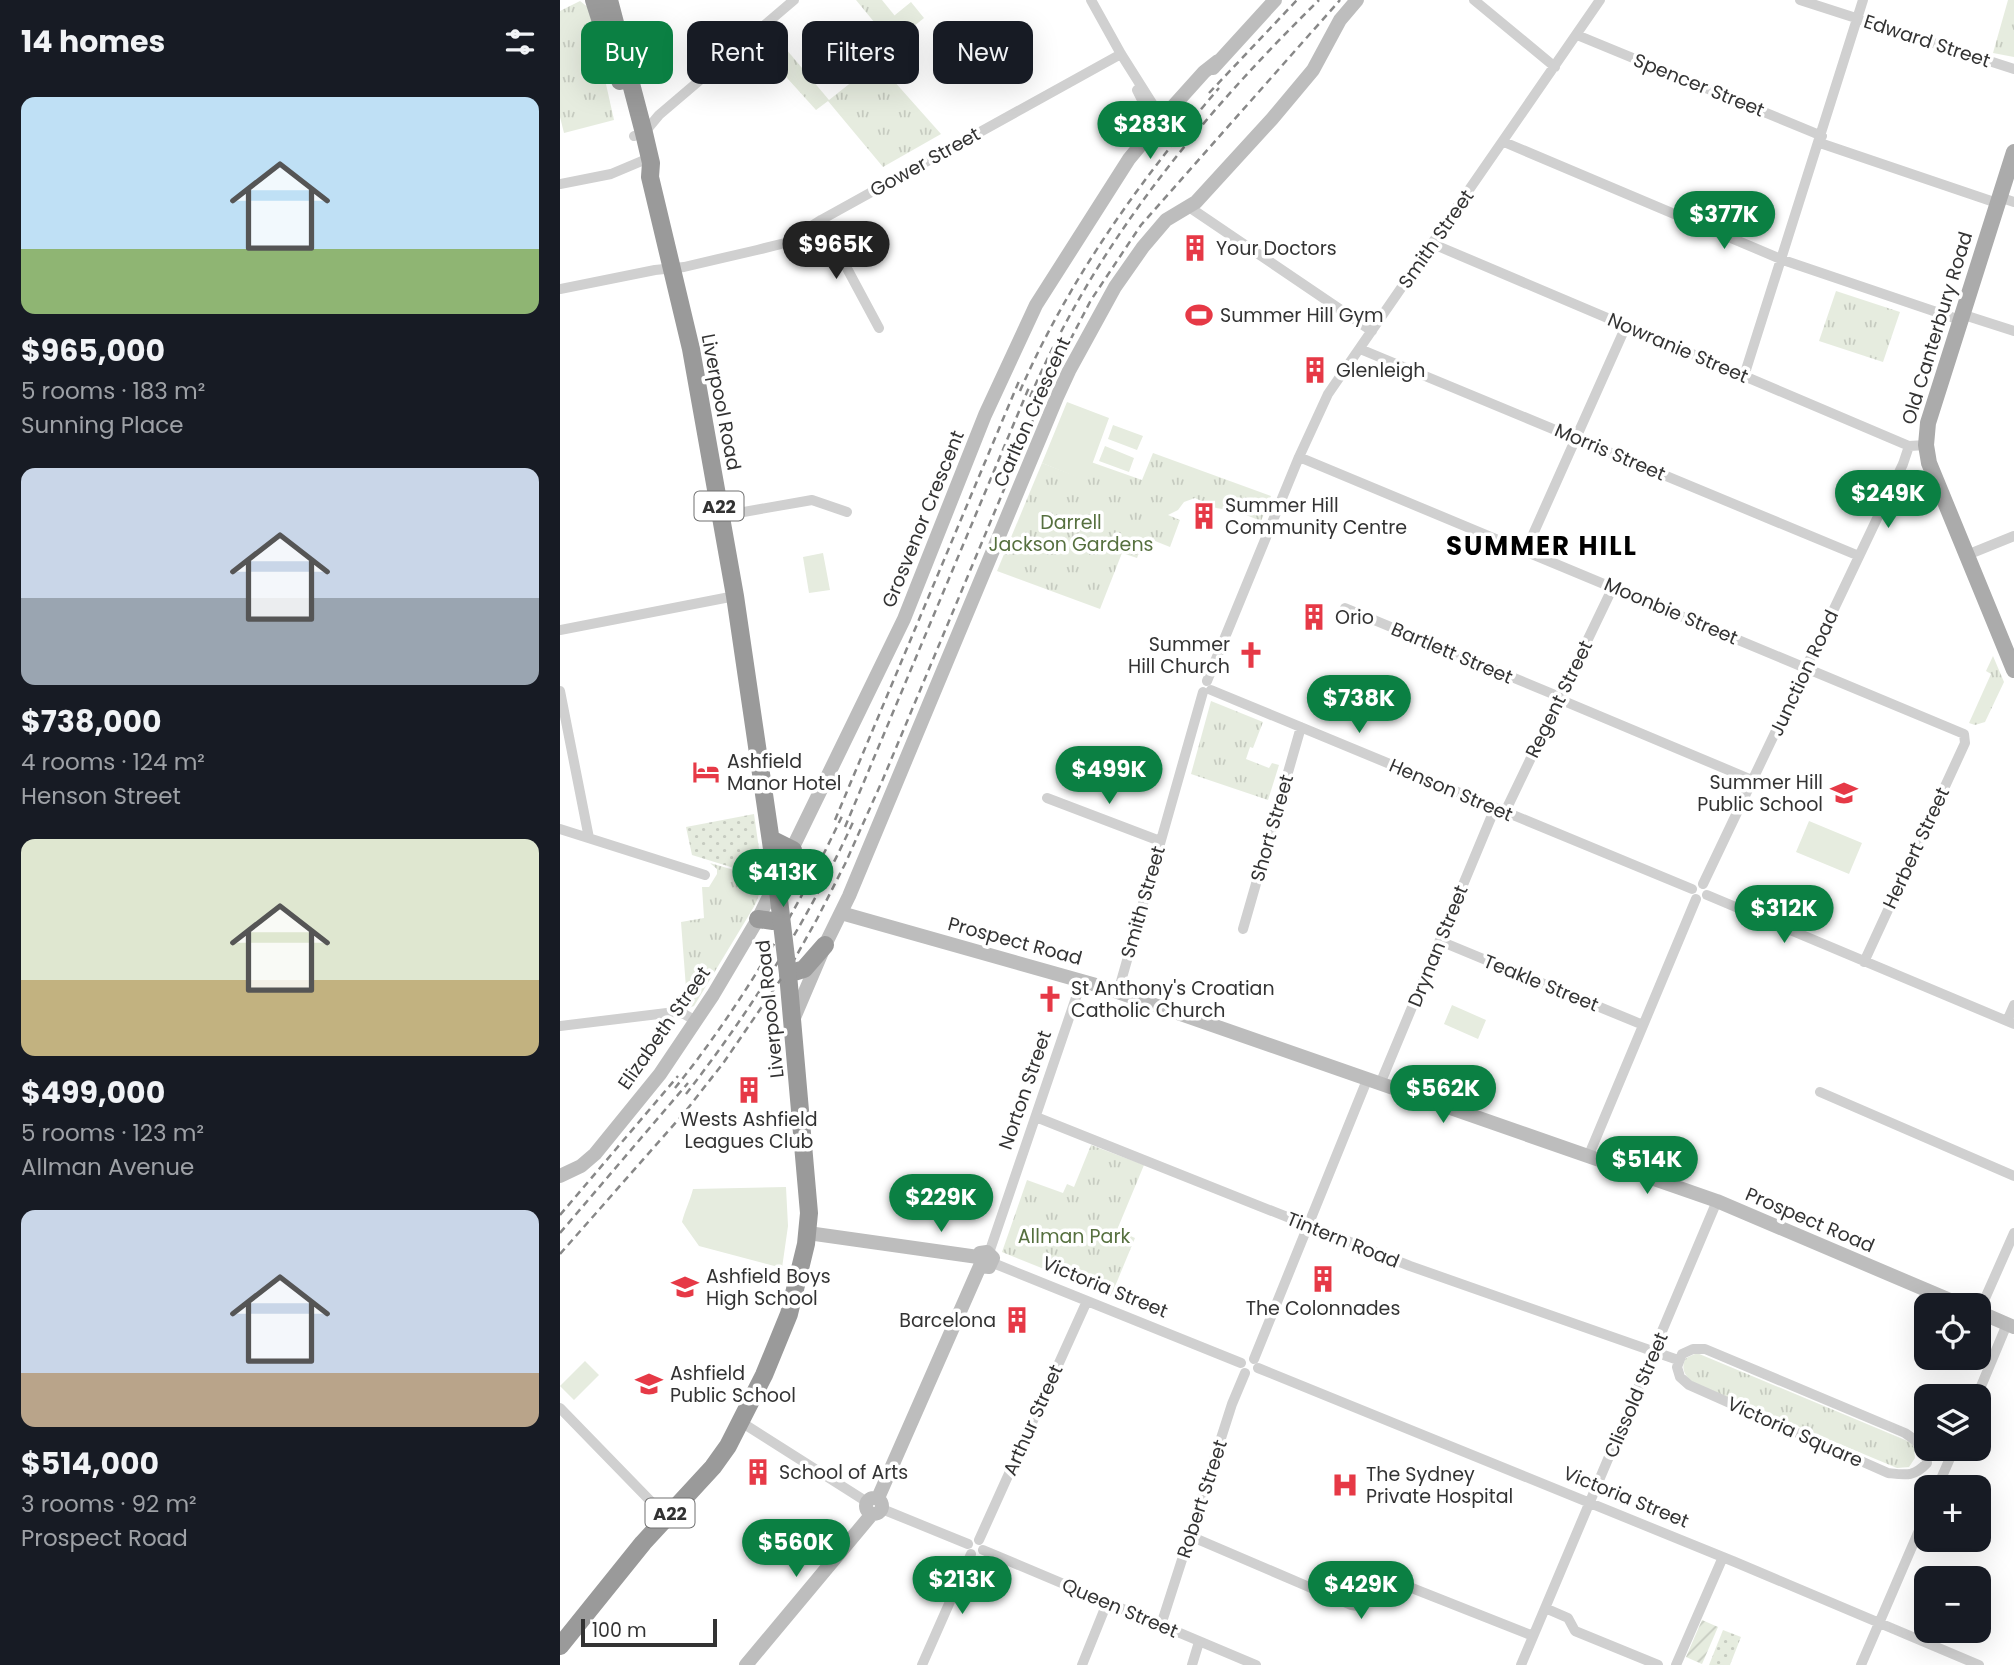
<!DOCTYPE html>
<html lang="en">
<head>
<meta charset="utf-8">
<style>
	:root { --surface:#171b24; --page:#20242c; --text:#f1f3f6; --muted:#9ea1a6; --accent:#0b8043 }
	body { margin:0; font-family:Poppins,sans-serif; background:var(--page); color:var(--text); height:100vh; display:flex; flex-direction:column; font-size:26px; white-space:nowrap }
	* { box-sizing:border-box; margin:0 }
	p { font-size:23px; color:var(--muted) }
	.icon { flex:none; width:38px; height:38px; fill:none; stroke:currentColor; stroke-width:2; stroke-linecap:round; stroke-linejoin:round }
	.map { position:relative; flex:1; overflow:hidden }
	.sheet { display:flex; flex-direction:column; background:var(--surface); width:560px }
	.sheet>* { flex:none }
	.top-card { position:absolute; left:21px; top:21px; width:665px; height:63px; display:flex; gap:14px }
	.controls { position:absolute; left:1354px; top:1293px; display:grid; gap:14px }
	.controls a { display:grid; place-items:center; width:77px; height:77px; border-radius:14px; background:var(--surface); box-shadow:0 7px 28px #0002; font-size:35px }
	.scale { position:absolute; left:21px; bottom:18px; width:136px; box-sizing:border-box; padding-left:7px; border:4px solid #333; border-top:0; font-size:19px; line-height:24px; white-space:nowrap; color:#333; -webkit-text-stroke:5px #fff; paint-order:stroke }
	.price { position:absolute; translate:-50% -60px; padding:0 16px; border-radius:24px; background:var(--accent); color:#fff; font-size:23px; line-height:46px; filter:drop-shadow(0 2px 4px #0008) }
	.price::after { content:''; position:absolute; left:50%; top:42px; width:21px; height:16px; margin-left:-10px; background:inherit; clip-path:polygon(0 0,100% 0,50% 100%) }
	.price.selected { background:#222; color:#fff }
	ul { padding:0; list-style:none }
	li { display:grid; align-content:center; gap:14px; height:371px; padding:0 21px }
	li span { display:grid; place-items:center; height:217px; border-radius:14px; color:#555 }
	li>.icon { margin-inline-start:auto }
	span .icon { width:126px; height:126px; fill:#fffc; stroke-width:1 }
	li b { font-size:30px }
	h2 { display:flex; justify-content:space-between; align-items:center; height:84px; padding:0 21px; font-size:30px }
	.pill { padding:0 24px; border-radius:14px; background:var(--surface); box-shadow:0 7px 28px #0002; font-size:24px; line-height:63px }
	.pill.selected { background:var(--accent); color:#fff }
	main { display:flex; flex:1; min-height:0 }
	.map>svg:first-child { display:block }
	.grass { fill:url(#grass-dots) }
	.park { fill:url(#park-tufts) }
	.garden { fill:url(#garden-furrows) }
	.pitch { fill:#e6ecdf }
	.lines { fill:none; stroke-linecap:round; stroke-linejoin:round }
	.street { stroke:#d0d0d0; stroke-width:10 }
	.secondary { stroke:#bdbdbd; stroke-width:14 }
	.primary { stroke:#ababab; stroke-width:16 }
	.highway { stroke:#9a9a9a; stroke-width:18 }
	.rail { stroke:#888; stroke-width:2.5; stroke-dasharray:7 5; stroke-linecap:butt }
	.highway-bridge { stroke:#9a9a9a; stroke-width:18 }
	.labels { text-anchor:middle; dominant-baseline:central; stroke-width:7; stroke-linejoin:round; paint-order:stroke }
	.shield { fill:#fff; stroke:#707070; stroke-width:2 }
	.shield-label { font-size:18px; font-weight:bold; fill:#333 }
	.street-label { font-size:19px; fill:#333; stroke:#fff }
	.poi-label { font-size:19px; fill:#333; stroke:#fff; text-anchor:start }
	.park-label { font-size:19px; fill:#56703f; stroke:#fff }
	.district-label { font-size:26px; font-weight:bold; letter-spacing:2px; fill:#000; stroke:#fff }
</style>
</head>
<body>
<main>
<section class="sheet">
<h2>14 homes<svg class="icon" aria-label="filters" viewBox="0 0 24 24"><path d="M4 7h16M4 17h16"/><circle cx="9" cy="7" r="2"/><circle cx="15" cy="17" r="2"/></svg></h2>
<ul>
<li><span style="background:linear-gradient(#bfe0f5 70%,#8fb573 0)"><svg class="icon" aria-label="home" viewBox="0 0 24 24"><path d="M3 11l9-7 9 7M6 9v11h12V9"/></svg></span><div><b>$965,000</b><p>5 rooms · 183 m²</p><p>Sunning Place</p></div></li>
<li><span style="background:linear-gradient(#c9d6e8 60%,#9aa5b1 0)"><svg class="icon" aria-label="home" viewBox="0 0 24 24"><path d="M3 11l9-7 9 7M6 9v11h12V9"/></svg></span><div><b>$738,000</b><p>4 rooms · 124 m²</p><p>Henson Street</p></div></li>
<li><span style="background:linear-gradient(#dfe7d0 65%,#c2b280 0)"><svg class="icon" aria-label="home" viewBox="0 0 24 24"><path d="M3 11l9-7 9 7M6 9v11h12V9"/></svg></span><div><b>$499,000</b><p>5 rooms · 123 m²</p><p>Allman Avenue</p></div></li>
<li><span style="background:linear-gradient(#c9d6e8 75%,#b9a48a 0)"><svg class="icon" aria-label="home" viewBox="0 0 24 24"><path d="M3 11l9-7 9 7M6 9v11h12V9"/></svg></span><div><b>$514,000</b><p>3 rooms · 92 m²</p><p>Prospect Road</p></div></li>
</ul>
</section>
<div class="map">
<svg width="1454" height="1665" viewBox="0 0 1454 1665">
	<defs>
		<pattern id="grass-dots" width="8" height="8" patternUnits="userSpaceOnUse" patternTransform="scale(1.75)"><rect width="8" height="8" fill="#e6ecdf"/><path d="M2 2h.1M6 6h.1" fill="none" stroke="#c6cbc0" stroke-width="1.8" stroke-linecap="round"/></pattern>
		<pattern id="park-tufts" width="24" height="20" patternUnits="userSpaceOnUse" patternTransform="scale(1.75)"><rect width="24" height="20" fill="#e6ecdf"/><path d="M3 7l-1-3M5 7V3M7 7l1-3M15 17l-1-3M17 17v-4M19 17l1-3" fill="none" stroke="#c6cbc0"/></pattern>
		<pattern id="garden-furrows" width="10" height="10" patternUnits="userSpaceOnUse" patternTransform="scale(1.75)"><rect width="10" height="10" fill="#e6ecdf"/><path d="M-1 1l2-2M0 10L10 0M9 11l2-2" fill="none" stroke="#c6cbc0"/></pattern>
	</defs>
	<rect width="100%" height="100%" fill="#fff"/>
	<path class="grass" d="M194,814l9,63 -71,-22 -6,-28z
		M1163,1630l18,7 -11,28h-21z"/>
	<path class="park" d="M296,0h26l13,16 -16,12z
		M1448,0h6v57l-21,-4z
		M20,1l9,7 25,112 -50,13 -4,-16v-106z
		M215,36l54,64 48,-38 64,72 -58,33 -55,-66 -12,9 -56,-62z
		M1276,291l64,21 -17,50 -64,-21z
		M593,453l118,43 -10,25 -25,-10 -20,-3 -21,-10 -11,4 -6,8 -10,5 12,5 -10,27 -25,-10 -8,21 -15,-5 -22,56 -103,-38 45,-108 44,17 5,-18 51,18z
		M1433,656l11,26 -19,40 -10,3 -6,-2 22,-49 -5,-3z
		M651,701l52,21 -10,26 -3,-1 -4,12 23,9 3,-5 7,2 -11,35 -77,-26z
		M150,863l55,16 -10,26 -61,101 -5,2 -4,-4 1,-16 -5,-66 23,-4 -2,-31h7l8,-13v-5z
		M531,1145l53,20 -27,65 18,8 -24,58 -109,-44 25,-72 36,13 4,-9 7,3z
		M1137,1353l213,89 4,5 1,11 -6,9 -12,1 -203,-85c-9,-7 -14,-14 -8,-25z"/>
	<path class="garden" d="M1142,1620l16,7 -16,37 -16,-7z"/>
	<path class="pitch" d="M351,2l13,16 -32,26 -13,-16z
		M507,402l42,16 -23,63 -44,-18z
		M553,425l30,11 -6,14 -29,-11z
		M545,446l29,12 -5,14 -30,-11z
		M263,553l7,37 -21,3 -6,-36z
		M1249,821l53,22 -13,31 -53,-22z
		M892,1005l34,15 -8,19 -34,-15z
		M226,1187l2,39 -6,42 -83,-22 -17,-24c3,-12 8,-21 11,-33z
		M25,1361l14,14 -25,25 -14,-14z"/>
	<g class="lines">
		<path class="street" d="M531,0l30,54 41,65v4
			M914,0l81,67
			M1240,0l214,69
			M1017,35l245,101
			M577,90l18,36 4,1
			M74,136l10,-3 15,-18 135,-115
			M944,142l279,118 177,60
			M1260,143l177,60
			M0,184l51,-10 38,-16
			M1439,197l15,5
			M629,207l183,124
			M261,220l58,108
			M873,244l476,202 17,-1
			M0,289l95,-19 29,-3 73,-17 28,-7 36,-23 300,-166
			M1401,314l53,17
			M800,349l499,207
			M1184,376l119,-376
			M739,457l665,277 1,9 -101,219
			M161,516l91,-16 35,12
			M966,550l100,-224
			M1407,555l47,-19
			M785,608l215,89
			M0,630l175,-34
			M647,681l92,-224 29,-63 272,-394
			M651,690l481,199
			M0,691l29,147
			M999,699l193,81
			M487,798l113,43
			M945,812l108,-225
			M0,829l145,46
			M1143,884l200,-420 6,-18
			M1147,895l307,129
			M683,929l58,-202
			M880,941l203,84
			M558,992l85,-300
			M1447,1021l7,-16
			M0,1026l115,-14 9,2 12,7
			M820,1084l115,-276
			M1260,1092l194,84
			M476,1117l374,149 268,94
			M1028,1157l108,-258
			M429,1253l93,-273
			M433,1263l248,100
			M1419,1312l35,-79
			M1133,1349h12l200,84c12,8 21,15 22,30 -13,14 -21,12 -39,10l-199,-88 -9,-8 -3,-10 5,-13z
			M694,1359l113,-279
			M698,1368l477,194 244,103
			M1417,1396l30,-72
			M0,1408l106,109
			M181,1422l126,80
			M1377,1488l17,-39
			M322,1509l86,35
			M630,1536l161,69 7,1 7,-7 11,-21 8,-1 149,59
			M419,1540l108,-239
			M423,1550l273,115
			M985,1608l23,10 7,13 83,34
			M601,1625l71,-221 13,-31
			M362,1665l49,-111
			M522,1665l25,-62
			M632,1665l7,-23
			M961,1665l196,-464
			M1116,1665l47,-108
			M1301,1665l66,-153"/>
		<path class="secondary" d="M653,68l62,-68
			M281,913l262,74 614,214 247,105
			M233,1020l32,-75 24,-49 208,-499 12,-26 46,-84 28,-40 23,-27 30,-18 76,-83 41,-49 27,-50 17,-20
			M0,1176l21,-10 14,-12 65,-80 53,-79 45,-76 146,-300 81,-204 51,-110 93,-146 39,-47 36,-40 14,-11
			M248,1233l170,24
			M418,1257l2,-4 7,-1 6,6 -4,9 -9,-1
			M1419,1312l35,15
			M306 1506a8 8 0 1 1 16 0a8 8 0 1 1-16 0Z
			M318,1498l102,-232
			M186,1665l126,-151"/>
		<path class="primary" d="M1454,152l-86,271 -2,22 3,18 85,207"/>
		<path class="highway" d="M34,0l26,81
			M49,0l35,133 7,30 -1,14 41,172 44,247 42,287
			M211,839l22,11
			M198,919l15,2
			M0,1646l83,-103 70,-76 15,-21 36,-71 25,-61 17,-70 3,-31 -21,-239 16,-5 21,-24"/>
		<path class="rail" d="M649,93l88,-93
			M460,391c49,-112 120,-211 199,-303
			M470,397c66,-154 171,-281 289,-397
			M275,820l184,-439
			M285,827l185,-442
			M115,1088c64,-79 125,-182 168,-274
			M126,1094c66,-85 124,-177 168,-274
			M0,1215l118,-139
			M0,1233l128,-150
			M0,1254l125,-142 39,-50 70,-102 23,-41 28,-55 38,-85 168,-402 40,-77 50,-75 199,-225"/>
		<path class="highway-bridge" d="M217,883l11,91"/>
	</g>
	<defs>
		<symbol id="building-bare" viewBox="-9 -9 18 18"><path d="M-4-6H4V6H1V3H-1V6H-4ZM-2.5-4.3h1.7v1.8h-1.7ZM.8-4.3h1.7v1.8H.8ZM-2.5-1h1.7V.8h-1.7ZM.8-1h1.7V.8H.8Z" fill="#e63946" stroke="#fff" stroke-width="2.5" paint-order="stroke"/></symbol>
		<symbol id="stadium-bare" viewBox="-9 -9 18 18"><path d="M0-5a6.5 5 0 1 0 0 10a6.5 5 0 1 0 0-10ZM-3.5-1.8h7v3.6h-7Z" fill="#e63946" stroke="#fff" stroke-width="2.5" paint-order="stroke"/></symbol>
		<symbol id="church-bare" viewBox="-9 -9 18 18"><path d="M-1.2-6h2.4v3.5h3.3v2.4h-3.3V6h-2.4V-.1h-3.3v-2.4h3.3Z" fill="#e63946" stroke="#fff" stroke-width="2.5" paint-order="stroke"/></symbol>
		<symbol id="hotel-bare" viewBox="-9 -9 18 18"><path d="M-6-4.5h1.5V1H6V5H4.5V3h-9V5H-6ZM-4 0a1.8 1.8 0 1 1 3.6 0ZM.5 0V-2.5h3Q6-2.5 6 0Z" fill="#e63946" stroke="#fff" stroke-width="2.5" paint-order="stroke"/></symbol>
		<symbol id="school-bare" viewBox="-9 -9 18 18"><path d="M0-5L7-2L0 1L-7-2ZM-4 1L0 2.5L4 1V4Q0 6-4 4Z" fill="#e63946" stroke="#fff" stroke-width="2.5" paint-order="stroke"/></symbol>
		<symbol id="hospital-bare" viewBox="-9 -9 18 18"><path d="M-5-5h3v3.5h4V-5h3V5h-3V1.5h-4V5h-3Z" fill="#e63946" stroke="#fff" stroke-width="2.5" paint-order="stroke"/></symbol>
	</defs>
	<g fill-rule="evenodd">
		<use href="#building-bare" x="616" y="229" width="38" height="38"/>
		<use href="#stadium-bare" x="620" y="296" width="38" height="38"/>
		<use href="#building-bare" x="736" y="351" width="38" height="38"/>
		<use href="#building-bare" x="625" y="497" width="38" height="38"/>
		<use href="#building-bare" x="735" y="598" width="38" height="38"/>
		<use href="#church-bare" x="672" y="636" width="38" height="38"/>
		<use href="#hotel-bare" x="127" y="753" width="38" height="38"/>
		<use href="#school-bare" x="1265" y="774" width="38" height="38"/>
		<use href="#church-bare" x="471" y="980" width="38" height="38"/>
		<use href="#building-bare" x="170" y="1071" width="38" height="38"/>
		<use href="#building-bare" x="744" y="1260" width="38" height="38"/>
		<use href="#school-bare" x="106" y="1268" width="38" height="38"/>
		<use href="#building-bare" x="438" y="1301" width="38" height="38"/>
		<use href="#school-bare" x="70" y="1365" width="38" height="38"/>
		<use href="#building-bare" x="179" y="1453" width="38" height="38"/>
		<use href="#hospital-bare" x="766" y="1466" width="38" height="38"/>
	</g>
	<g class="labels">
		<g class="shield">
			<rect x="134.5" y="491.5" width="49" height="29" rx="5"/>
			<rect x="85.5" y="1498.5" width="49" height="29" rx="5"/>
		</g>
		<g class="shield-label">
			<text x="159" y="506">A22</text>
			<text x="110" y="1513">A22</text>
		</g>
		<g class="street-label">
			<text transform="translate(1367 41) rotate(18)">Edward Street</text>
			<text transform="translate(1139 85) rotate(22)">Spencer Street</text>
			<text transform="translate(365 162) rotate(-29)">Gower Street</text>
			<text transform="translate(876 239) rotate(-55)">Smith Street</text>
			<text transform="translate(1377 328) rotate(-73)">Old Canterbury Road</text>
			<text transform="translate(1118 348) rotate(23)">Nowranie Street</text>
			<text transform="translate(161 402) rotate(79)">Liverpool Road</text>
			<text transform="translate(472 412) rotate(-66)">Carlton Crescent</text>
			<text transform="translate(1050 452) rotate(23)">Morris Street</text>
			<text transform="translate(363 519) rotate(-68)">Grosvenor Crescent</text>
			<text transform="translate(1111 611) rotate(23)">Moonbie Street</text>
			<text transform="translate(892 653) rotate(23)">Bartlett Street</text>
			<text transform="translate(1244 673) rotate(-65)">Junction Road</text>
			<text transform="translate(999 699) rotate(-64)">Regent Street</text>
			<text transform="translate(891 790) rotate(23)">Henson Street</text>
			<text transform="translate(712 828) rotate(-74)">Short Street</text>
			<text transform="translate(1356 848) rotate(-65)">Herbert Street</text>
			<text transform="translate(583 902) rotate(-74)">Smith Street</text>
			<text transform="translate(455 941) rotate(15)">Prospect Road</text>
			<text transform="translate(878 946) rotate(-68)">Drynan Street</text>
			<text transform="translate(981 983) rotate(22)">Teakle Street</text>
			<text transform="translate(210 1009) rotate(-96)">Liverpool Road</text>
			<text transform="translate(104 1028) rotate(-55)">Elizabeth Street</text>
			<text transform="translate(465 1090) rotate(-71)">Norton Street</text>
			<text transform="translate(1250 1220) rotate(23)">Prospect Road</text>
			<text transform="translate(783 1240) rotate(22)">Tintern Road</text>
			<text transform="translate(545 1287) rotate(22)">Victoria Street</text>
			<text transform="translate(1076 1395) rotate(-67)">Clissold Street</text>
			<text transform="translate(473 1420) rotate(-66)">Arthur Street</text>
			<text transform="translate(1235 1432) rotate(24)">Victoria Square</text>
			<text transform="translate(1066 1497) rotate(22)">Victoria Street</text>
			<text transform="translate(642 1499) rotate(-72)">Robert Street</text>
			<text transform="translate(560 1608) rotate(23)">Queen Street</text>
		</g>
		<g class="poi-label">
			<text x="656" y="248">Your Doctors</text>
			<text x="660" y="315">Summer Hill Gym</text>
			<text x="776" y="370">Glenleigh</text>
			<text x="665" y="505">Summer Hill<tspan x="665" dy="22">Community Centre</tspan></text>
			<text x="775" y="617">Orio</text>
			<text x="670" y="644" text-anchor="end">Summer<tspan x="670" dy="22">Hill Church</tspan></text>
			<text x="167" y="761">Ashfield<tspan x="167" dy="22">Manor Hotel</tspan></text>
			<text x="1263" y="782" text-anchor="end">Summer Hill<tspan x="1263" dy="22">Public School</tspan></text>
			<text x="511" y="988">St Anthony's Croatian<tspan x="511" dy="22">Catholic Church</tspan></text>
			<text x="189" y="1119" text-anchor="middle">Wests Ashfield<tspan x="189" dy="22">Leagues Club</tspan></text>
			<text x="146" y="1276">Ashfield Boys<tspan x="146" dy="22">High School</tspan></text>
			<text x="763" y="1308" text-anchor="middle">The Colonnades</text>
			<text x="436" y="1320" text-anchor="end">Barcelona</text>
			<text x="110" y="1373">Ashfield<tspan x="110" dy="22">Public School</tspan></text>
			<text x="219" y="1472">School of Arts</text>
			<text x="806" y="1474">The Sydney<tspan x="806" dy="22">Private Hospital</tspan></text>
		</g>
		<g class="park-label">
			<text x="511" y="522">Darrell<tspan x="511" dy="22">Jackson Gardens</tspan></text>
			<text x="514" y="1236">Allman Park</text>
		</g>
		<g class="district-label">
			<text x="982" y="546">SUMMER HILL</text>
		</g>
	</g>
</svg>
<div class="controls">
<a><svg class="icon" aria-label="locate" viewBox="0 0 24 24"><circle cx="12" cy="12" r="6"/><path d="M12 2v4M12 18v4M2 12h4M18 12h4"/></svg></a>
<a><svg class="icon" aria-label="layers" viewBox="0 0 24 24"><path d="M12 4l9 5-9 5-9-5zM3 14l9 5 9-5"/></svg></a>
<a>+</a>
<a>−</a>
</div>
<div class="scale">100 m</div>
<b class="price" style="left:590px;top:161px">$283K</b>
<b class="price" style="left:1164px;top:251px">$377K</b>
<b class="price selected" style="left:276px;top:281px">$965K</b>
<b class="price" style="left:1328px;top:530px">$249K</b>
<b class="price" style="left:799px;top:735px">$738K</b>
<b class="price" style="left:549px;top:806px">$499K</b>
<b class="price" style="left:223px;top:909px">$413K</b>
<b class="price" style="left:1224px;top:945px">$312K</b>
<b class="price" style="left:883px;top:1125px">$562K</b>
<b class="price" style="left:1087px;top:1196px">$514K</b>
<b class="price" style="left:381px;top:1234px">$229K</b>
<b class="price" style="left:236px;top:1579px">$560K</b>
<b class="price" style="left:402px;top:1616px">$213K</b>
<b class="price" style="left:801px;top:1621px">$429K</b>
<div class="top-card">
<a class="pill selected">Buy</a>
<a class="pill">Rent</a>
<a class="pill">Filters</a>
<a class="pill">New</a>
</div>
</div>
</main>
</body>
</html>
